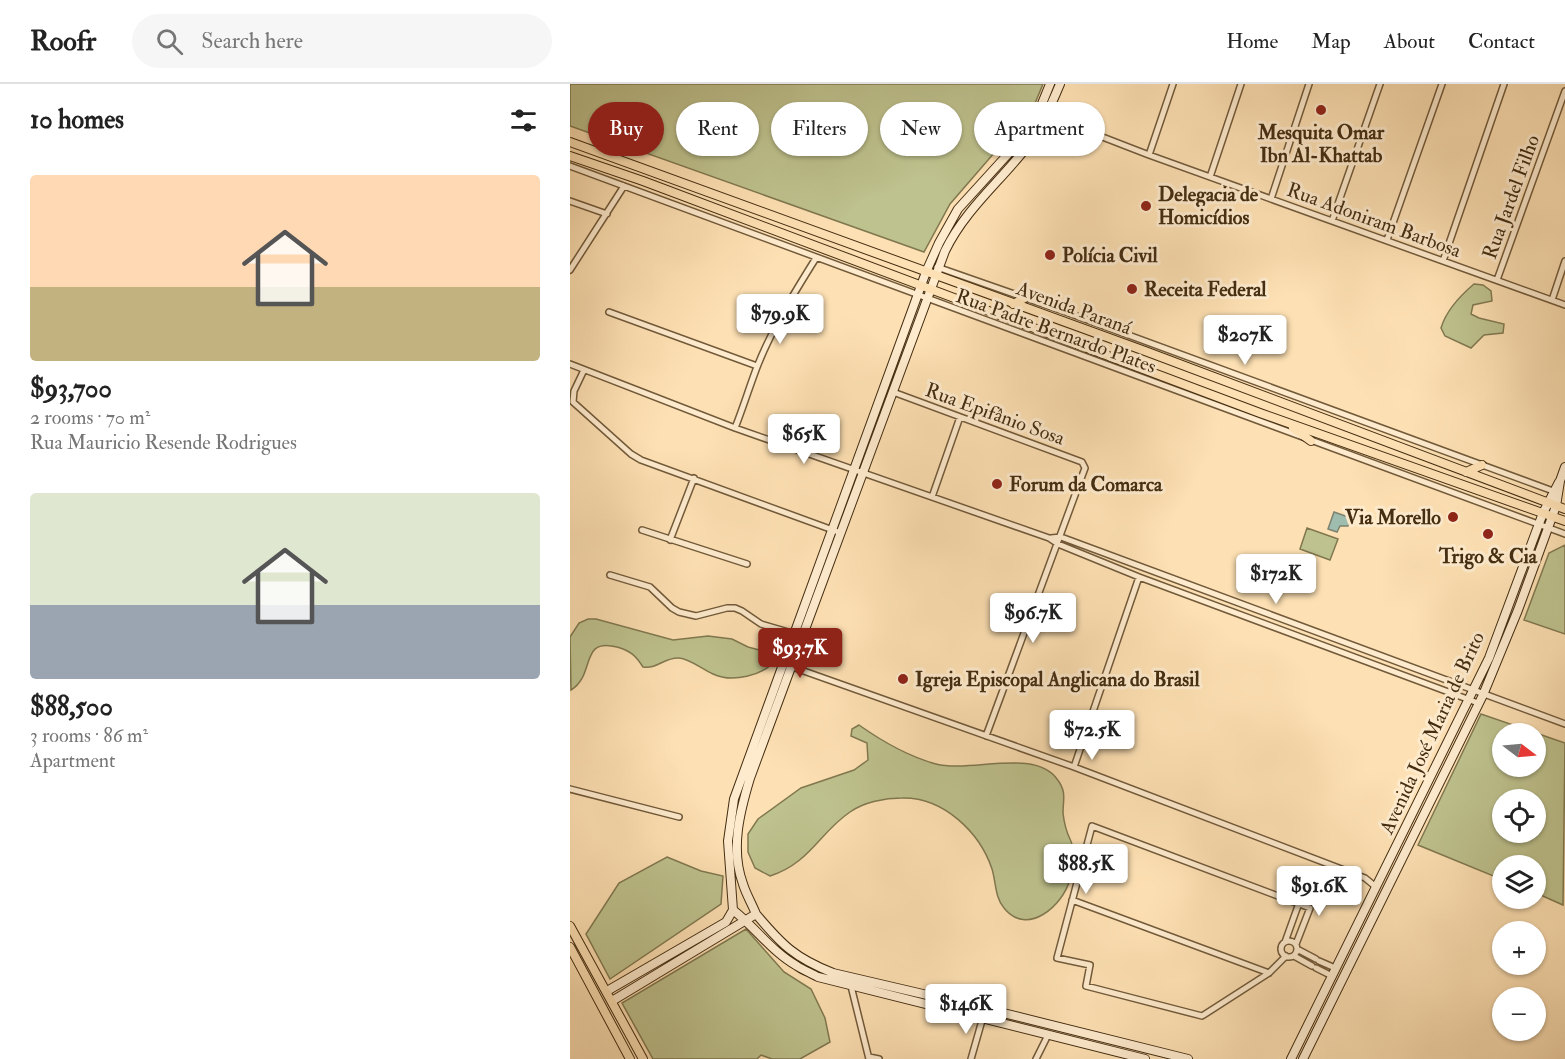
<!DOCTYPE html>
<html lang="en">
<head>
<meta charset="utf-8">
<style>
	:root { --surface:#fff; --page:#f6f6f6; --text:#222; --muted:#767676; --line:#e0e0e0; --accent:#8f2418 }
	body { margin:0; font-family:"IM FELL Double Pica",serif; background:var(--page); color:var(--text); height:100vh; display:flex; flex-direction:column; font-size:22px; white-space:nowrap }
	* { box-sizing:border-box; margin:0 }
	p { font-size:20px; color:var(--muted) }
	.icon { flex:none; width:33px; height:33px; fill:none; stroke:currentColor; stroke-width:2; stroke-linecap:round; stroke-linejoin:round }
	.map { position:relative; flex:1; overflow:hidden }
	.side { display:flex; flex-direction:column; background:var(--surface); width:570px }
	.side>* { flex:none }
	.banner { position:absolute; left:18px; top:18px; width:570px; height:54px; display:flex; gap:12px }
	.needle { width:39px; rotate:106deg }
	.fabs { position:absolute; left:922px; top:639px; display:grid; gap:12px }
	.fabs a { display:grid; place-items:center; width:54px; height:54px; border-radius:50%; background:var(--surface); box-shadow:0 2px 4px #0004; font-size:30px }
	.price { position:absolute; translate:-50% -51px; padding:0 14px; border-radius:6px; background:#fff; color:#222; font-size:20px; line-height:39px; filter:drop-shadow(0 2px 3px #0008) }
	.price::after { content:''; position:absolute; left:50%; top:36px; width:18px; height:14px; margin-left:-9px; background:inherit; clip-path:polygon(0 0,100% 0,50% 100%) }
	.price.on { background:var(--accent); color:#fff }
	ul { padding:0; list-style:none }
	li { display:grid; align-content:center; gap:12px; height:318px; padding:0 30px }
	li span { display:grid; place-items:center; height:186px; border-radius:6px; color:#555 }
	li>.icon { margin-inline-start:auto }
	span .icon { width:108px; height:108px; fill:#fffc; stroke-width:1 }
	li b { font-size:26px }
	h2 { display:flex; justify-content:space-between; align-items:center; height:72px; padding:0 30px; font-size:26px }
	.tag { padding:0 21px; border-radius:27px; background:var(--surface); box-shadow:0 2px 4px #0004; font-size:21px; line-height:54px }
	.tag.on { background:var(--accent); color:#fff }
	header { display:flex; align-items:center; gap:36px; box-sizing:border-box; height:84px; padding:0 30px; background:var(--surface); border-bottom:2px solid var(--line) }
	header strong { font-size:28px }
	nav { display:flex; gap:33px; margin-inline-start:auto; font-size:21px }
	.search { width:420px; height:54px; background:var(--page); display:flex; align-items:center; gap:15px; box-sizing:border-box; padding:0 21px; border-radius:33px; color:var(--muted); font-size:22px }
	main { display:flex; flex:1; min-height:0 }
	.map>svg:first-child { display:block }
	.green { fill:#bec28e; stroke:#817850; stroke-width:1.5; fill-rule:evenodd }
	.water { fill:#9fbdaf; stroke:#7b8370; stroke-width:1.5 }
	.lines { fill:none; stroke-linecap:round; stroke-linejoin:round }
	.minor-casing { stroke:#725a3a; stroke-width:8 }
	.secondary-casing { stroke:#442d11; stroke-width:10 }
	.primary-casing { stroke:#442d11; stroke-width:10 }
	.minor { stroke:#feebce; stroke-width:5 }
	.secondary { stroke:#feebce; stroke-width:8 }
	.primary { stroke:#fde0b3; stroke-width:8 }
	.poi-dot { fill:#8f2418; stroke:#feebce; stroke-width:2 }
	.labels { text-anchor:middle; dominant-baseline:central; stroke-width:6; stroke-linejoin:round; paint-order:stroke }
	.poi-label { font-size:20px; font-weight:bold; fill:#442d11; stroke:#feebce; text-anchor:start }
	.street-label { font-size:20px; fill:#442d11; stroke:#feebce }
</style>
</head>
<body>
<header>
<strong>Roofr</strong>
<div class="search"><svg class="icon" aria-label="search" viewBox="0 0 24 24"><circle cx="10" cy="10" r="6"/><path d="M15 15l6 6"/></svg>Search here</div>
<nav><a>Home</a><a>Map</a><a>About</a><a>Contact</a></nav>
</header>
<main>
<section class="side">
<h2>10 homes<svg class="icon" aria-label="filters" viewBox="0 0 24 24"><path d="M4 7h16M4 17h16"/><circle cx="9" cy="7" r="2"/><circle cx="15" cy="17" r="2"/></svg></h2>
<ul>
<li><span style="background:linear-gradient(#ffd9b3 60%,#c2b280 0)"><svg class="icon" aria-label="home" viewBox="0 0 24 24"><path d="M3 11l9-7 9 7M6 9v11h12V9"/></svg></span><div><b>$93,700</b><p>2 rooms · 70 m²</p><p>Rua Mauricio Resende Rodrigues</p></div></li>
<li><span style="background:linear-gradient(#dfe7d0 60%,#9aa5b1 0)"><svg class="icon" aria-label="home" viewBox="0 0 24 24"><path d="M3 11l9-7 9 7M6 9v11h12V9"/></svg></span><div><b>$88,500</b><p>3 rooms · 86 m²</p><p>Apartment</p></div></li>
</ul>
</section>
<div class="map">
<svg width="995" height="975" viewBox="0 0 995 975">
	<rect width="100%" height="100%" fill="#fde0b3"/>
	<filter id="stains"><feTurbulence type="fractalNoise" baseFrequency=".00333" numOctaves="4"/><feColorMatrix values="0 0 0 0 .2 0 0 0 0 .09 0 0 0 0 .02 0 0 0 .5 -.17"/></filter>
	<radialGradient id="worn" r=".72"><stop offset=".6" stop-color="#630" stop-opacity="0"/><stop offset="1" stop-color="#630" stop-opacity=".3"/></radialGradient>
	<path class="green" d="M0,0h473l-10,24 -83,96 -26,48 -354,-126z
		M904,200l9,1 8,6 1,10 -19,4 -2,9 8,4 25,6 -1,9 -19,2 -13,13 -26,-12 -4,-8c5,-17 20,-33 33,-44z
		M737,444l31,11 -8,21 -30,-11z
		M995,461v89l-41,-14 25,-67z
		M18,535h8l77,21 35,-4 24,3 16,8 26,7 3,5c-14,17 -45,24 -64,15 -11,-5 -23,-15 -34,-16 -14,-1 -21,11 -36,9 -7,-11 -12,-16 -26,-20 -38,-10 -21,28 -46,43l-1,-53 9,-14z
		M911,630l84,29 -2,162 -27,-12v-27h-33v14l-85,-35zM933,650h33v32h-33zM933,716h33v32h-33z
		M289,641c24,17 48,31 77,39 35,9 98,-16 121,15 10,13 6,20 6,34 1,9 3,18 7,26 6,12 3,28 0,40 -7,27 -43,58 -66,29 -9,-10 -8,-26 -12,-39 -12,-36 -48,-72 -90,-71 -17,0 -38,4 -52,14 -31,21 -40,51 -80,64l-15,-8 -7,-16v-18l10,-15 43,-31 53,-18 14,-10 -1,-17 -16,-7 1,-7z
		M97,773l34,14 22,5 -2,28 -111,75 -24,-45 33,-51z
		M176,845l38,43 27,17 14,29 5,24 -30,17h-28l-11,-4 -4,4h-104l-31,-56z"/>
	<path class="water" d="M764,428l17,6 -3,8h-8l-3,6 -9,-3z"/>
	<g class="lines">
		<defs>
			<path id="minor" d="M473,30l106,41 416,150
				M579,71l24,-71
				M0,82l995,368
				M640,93l31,-93
				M701,115l38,-115
				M0,117l37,13
				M762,137l48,-137
				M817,156l55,-156
				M873,177l61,-177
				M367,183l126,44 490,180
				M0,186l54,-84
				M927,196l68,-189
				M982,216l13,-39
				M39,228l148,54
				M0,280l165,64 314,110 9,6 81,33 339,126
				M14,286l-10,21 -1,11 58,52 10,6 200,73
				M323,308l189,70 3,6 -99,268
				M165,344c8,-20 14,-40 22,-61 15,-38 37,-74 59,-109
				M362,413l28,-80
				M72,446l105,34
				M481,454l10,-1 504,187
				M100,456l24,-62
				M40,491l40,12 22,21 7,4 17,4 31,-8h8l7,3 19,13 34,10
				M214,580l290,103 291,111 11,9
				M504,683l65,-190
				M0,705l109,28
				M502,816l197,73
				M711 865a8 8 0 1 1 16 0a8 8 0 1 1-16 0Z
				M715,858l14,-39
				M727,865l19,10
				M716,872l-17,17 -67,43 -116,-30 4,-21 -33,-7 35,-132 218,82 -14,36
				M724,872l18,10
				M749,877l16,7
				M746,884l16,8
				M281,902l18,73
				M299,973l10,2
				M401,975l12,-42
				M466,975l12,-24"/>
			<path id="secondary" d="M163,826c22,17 39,42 64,56 6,4 14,7 21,11l327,82
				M186,830c26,31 39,44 77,59l150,35 205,51
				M37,907l119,-69 7,-12 -5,-69 6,-42 192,-527 13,-29 19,-34 61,-67 20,-31 11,-27
				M42,917l144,-87c-4,-10 -10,-20 -13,-30 -13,-35 -3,-73 7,-106l195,-527c19,-39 50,-65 77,-98 17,-20 28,-45 38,-69
				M721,975l198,-401 54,-145 16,-31
				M733,975l180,-364 35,-85 30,-82 8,-22 4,-25 5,-14"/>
			<path id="primary" d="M0,58l575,209 420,158
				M0,72l73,25 617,232 305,108
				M443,220l12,-6
				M723,344l18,13
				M896,388l16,-7
				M0,842l73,133
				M0,863l60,112"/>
		</defs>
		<use href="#minor" class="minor-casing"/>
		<use href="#secondary" class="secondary-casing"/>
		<use href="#primary" class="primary-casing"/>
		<use href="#minor" class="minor"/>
		<use href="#secondary" class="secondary"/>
		<use href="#primary" class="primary"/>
	</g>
	<g class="poi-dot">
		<circle cx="751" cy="26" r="6"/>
		<circle cx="576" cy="122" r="6"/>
		<circle cx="480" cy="171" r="6"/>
		<circle cx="562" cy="205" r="6"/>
		<circle cx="427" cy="400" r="6"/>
		<circle cx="883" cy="433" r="6"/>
		<circle cx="918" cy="450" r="6"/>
		<circle cx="333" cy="595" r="6"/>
	</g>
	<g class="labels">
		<g class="poi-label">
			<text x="751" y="48" text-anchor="middle">Mesquita Omar<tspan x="751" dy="23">Ibn Al-Khattab</tspan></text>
			<text x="588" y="110">Delegacia de<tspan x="588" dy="23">Homicídios</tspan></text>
			<text x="492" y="171">Polícia Civil</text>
			<text x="574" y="205">Receita Federal</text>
			<text x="439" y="400">Forum da Comarca</text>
			<text x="871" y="433" text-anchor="end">Via Morello</text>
			<text x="918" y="472" text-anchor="middle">Trigo &amp; Cia</text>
			<text x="345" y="595">Igreja Episcopal Anglicana do Brasil</text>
		</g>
		<g class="street-label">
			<text transform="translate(941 113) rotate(-70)">Rua Jardel Filho</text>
			<text transform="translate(804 136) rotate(20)">Rua Adoniram Barbosa</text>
			<text transform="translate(504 224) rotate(20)">Avenida Paraná</text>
			<text transform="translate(486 247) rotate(20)">Rua Padre Bernardo Plates</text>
			<text transform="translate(425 330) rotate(20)">Rua Epifânio Sosa</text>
			<text transform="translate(862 649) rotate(-65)">Avenida José Maria de Brito</text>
		</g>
	</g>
	<rect width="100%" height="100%" filter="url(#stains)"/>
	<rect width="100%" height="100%" fill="url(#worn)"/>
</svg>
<div class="fabs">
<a><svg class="needle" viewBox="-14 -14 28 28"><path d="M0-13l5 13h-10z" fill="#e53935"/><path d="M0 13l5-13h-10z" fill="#767676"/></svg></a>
<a><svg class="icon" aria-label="locate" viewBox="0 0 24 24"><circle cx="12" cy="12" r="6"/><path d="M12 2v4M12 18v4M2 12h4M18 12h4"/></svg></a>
<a><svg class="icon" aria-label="layers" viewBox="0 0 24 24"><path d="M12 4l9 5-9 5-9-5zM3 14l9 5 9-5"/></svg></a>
<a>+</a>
<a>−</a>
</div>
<b class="price" style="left:210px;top:261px">$79.9K</b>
<b class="price" style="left:675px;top:282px">$207K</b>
<b class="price" style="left:234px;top:381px">$65K</b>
<b class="price" style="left:706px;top:521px">$172K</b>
<b class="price" style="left:463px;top:560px">$96.7K</b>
<b class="price on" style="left:230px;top:595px">$93.7K</b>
<b class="price" style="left:522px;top:677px">$72.5K</b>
<b class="price" style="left:516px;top:811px">$88.5K</b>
<b class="price" style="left:749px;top:833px">$91.6K</b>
<b class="price" style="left:396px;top:951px">$146K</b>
<div class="banner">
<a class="tag on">Buy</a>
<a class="tag">Rent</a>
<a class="tag">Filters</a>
<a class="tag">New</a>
<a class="tag">Apartment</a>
</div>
</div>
</main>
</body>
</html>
